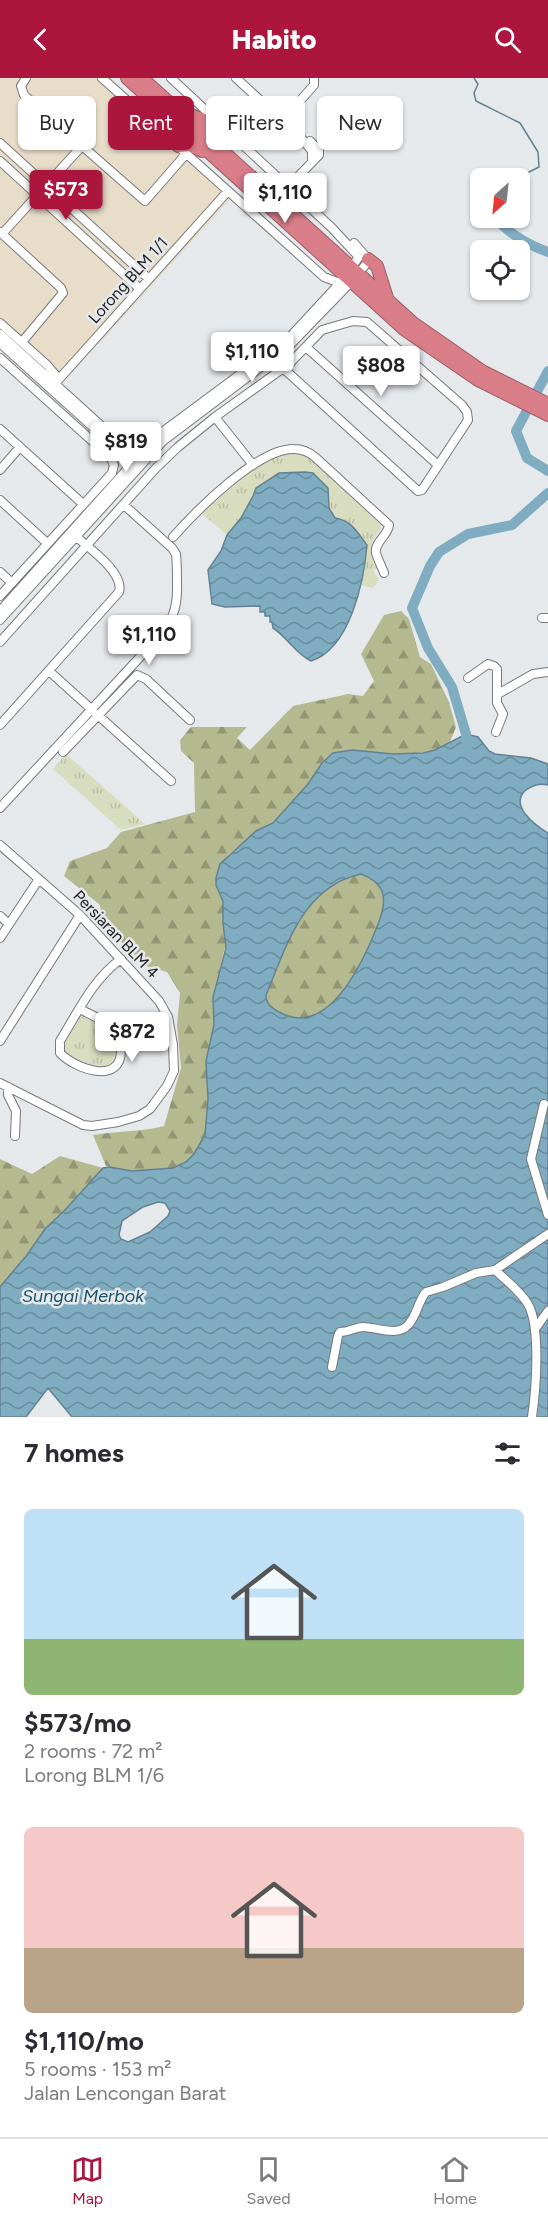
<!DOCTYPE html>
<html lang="en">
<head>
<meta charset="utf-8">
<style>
	:root { --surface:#fff; --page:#f7f7f7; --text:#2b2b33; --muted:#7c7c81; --line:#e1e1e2; --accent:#ab153e }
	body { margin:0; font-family:Figtree,sans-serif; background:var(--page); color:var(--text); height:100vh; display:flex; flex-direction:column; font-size:22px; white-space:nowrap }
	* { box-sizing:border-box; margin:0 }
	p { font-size:20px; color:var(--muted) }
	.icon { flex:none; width:33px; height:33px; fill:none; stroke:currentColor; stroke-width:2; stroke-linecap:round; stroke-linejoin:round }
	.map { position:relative; height:1339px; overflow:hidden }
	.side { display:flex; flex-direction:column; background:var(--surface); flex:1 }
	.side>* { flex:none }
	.guide { position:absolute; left:18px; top:18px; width:513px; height:54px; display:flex; gap:12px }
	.needle { width:39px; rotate:207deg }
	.controls { position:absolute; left:470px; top:90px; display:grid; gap:12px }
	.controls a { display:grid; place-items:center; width:60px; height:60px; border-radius:9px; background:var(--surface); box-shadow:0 2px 4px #0004; font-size:30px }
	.price { position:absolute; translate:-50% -51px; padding:0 14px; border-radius:6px; background:#fff; color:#222; font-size:20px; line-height:39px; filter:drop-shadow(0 2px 3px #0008) }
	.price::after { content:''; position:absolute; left:50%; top:36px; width:18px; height:14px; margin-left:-9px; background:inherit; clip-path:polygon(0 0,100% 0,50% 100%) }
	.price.active { background:var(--accent); color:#fff }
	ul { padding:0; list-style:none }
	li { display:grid; align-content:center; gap:12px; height:318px; padding:0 24px }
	li span { display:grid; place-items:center; height:186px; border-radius:9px; color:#555 }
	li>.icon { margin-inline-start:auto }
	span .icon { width:108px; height:108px; fill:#fffc; stroke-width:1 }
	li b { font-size:26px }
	h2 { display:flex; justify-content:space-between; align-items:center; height:72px; padding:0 24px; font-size:26px }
	.tag { padding:0 21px; border-radius:9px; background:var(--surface); box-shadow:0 2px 4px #0004; font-size:21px; line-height:54px }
	.tag.active { background:var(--accent); color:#fff }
	header { display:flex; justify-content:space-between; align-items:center; height:78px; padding:0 24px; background:var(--accent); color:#fff; font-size:27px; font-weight:800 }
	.menu { display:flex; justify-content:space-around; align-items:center; height:84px; border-top:2px solid var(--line); background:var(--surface); font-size:16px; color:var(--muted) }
	.menu a { display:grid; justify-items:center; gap:3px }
	.menu .active { color:var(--accent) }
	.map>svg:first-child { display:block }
	.commercial { fill:#e8ddc9 }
	.forest { fill:url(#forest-firs) }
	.park { fill:url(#park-tufts) }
	.water { fill:url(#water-waves); stroke:#638291; stroke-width:1.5; fill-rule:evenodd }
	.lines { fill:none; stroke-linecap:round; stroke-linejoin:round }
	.stream { stroke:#638291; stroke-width:1.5 }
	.river { stroke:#80acc1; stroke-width:10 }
	.minor-casing { stroke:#76787b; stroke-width:10 }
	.highway-casing { stroke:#985d65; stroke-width:14 }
	.minor { stroke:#fff; stroke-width:8 }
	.highway { stroke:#d97e89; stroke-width:12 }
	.labels { text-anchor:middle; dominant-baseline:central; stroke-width:5; stroke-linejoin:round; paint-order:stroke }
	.street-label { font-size:16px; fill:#202122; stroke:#e6e9ec }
	.water-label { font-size:18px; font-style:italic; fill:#185268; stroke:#e6e9ec }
</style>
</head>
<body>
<header><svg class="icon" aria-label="back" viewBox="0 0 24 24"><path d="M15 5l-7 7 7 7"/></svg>Habito<svg class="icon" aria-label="search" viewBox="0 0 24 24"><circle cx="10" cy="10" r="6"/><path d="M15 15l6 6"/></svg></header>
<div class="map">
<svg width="548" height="1339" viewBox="0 0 548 1339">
	<defs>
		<pattern id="forest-firs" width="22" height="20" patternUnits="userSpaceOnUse" patternTransform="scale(1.5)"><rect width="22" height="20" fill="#b4b990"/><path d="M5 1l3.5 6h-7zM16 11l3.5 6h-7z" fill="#929675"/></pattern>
		<pattern id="park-tufts" width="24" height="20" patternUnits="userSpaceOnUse" patternTransform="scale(1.5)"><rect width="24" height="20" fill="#d9ddbf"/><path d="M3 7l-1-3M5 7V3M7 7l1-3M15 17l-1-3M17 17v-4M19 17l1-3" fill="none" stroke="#babda4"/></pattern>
		<pattern id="water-waves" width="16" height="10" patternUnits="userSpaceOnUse" patternTransform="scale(1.5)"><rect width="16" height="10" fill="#80acc1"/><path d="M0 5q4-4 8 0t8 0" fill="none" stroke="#688c9c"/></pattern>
	</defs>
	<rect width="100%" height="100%" fill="#e6e9ec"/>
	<path class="commercial" d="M0,0h110l126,115 -175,192 -61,-56z"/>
	<path class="forest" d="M401,533l8,8 11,38 11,7 18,38 7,25 -6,15 -15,8 -21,4h-21l-41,-4 -19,3 -11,9 -14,22 -35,39 -17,8 -29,25 -11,29 7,16 1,30 2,12 -13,54 1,28 -8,36 2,38 -3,36 -11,19 -8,8 -13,6 -41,3 -26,-5 -13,-31c24,-4 47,-3 71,-9l17,-58 -4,-43 3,-32 -13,-21 -21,-6 -43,-42 -3,-19 -36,-29 6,-15 37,-13 14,-16 74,-20 -1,-49 -13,-12 -1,-11 11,-13h56l-10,11 13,12 43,-44 55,-12 15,2 11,-15 -13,-27 23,-39z
		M361,796c9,3 20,10 22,21 3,14 -6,31 -11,44 -14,32 -47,99 -94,73 -7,-5 -12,-8 -12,-17 20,-48 37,-109 95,-121z
		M60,1078l43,12 -38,42 -20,19 -18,26 -27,32v-128l32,15z"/>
	<path class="park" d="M296,375l12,4 73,68c0,6 -3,8 -7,13 -6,11 -1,19 3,30l-4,2 6,10 -6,8 -12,-3 6,-40c-10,-13 -16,-25 -32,-27l-6,-10 -1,-20c-33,-13 -41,-24 -72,0 -5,18 -17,33 -29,47l-26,-22 57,-47 22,-11z
		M66,676l79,70 -24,6 -68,-61z
		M82,935l32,20c8,47 -20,34 -48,21l-2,-10z"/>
	<path class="water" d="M305,394l8,1 15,15 1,20 6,10c16,2 22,14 32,27 -3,36 -17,104 -56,116 -16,-8 -24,-24 -38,-33l-1,-6h-2v-6h-5v-4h-5v-6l-35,1 -13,-3 -4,-34 13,-19 6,-16 14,-17 12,-22 3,-8 23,-15z
		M466,656l12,3 11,14 6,3 36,4 17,6v21c-8,-2 -15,0 -22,5 -18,15 10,36 22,43v584h-476l-24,-29 -22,29h-26v-130l27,-32 18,-26 20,-19 38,-42 7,-1 22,4 41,-3 13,-6 8,-8 11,-19 3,-36 -2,-38 8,-36 -1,-28 13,-49 -3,-25v-22l-7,-16v-7l4,-14 36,-33 17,-8 35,-39 14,-21 11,-10 19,-3 41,4 30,-1 12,-3zM361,796c9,3 20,10 22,21 3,14 -6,31 -11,44 -14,32 -47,99 -93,73 -8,-5 -13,-8 -13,-17 20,-48 37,-109 95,-121zM158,1124l7,1 5,8 -2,5 -18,16 -22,10 -7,-3 -2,-4 3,-14 21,-14z"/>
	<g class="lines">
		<path class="stream" d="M474,0l4,6 -4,9 2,8 44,22 18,29 1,15 -22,11"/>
		<path class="river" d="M492,100h8
			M480,105l-5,2 5,13
			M496,140c13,16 33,27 52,34
			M548,293l-32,60 11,27 21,13
			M467,670l-1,-14 -14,-47 -24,-39 -16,-40 18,-42 9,-14 29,-18 44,-9 36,-32"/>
		<defs>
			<path id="minor" d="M26,0l-5,8 3,9 121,106 41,-47
				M102,0l222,199 16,6
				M236,0l67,62 9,11v10
				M283,42l31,-35v-7
				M0,65l149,136
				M0,83l140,128
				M288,109l31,-32v-5l-9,-9
				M0,154l61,56 2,5 -41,49
				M2,156l79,-87
				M0,245l47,42 12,14
				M0,256l140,127
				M0,265l136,123
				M306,269l132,118
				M0,280l110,99 4,8 -2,8 -112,123
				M51,310l177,-197
				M215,339l38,48
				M0,351l83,75
				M0,392l20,-23
				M0,422l47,43
				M173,459c23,-26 85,-89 121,-88 8,0 15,3 21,8l74,68c-1,11 -15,17 -13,28 2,7 6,14 8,20
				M0,494l12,11
				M0,533l157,-175 132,-98 51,-55 19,-26 -27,-29 -161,-150
				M542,540h6
				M0,542l163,-179 127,-96 61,-63 16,-19 1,-4 -14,-16
				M0,564l156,-174 22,-21 37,-30 74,-53 33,-34 31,-9 14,1 95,83 5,7 1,8 -46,70 -4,1 -135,-123
				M49,593l122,110
				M468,600l20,-14 6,2 3,3v34l6,11 -7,18
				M498,616l35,-20 15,-2
				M0,647l119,-133c6,-20 -33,-46 -47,-59
				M63,674l74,-77 9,4 44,41
				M0,730l153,-165c19,-22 25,-31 24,-60 0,-10 0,-20 -1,-29l-4,-6 -48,-43
				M0,767l80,70 79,86 9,16 5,28 1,26 -7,15 -17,23 -11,7 -21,6 -26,4 -9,-1 -83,-42
				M0,838l9,8
				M0,860l39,-59
				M80,931c11,6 27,12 35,22 5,5 6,11 6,18 1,37 -46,20 -61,4v-12c18,-29 33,-62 61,-82
				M0,963l80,-126
				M8,1009v8l8,16 -1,25
				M544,1026l-13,55 17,56
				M495,1192c11,10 25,21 33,34 13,23 8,86 4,113
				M535,1251l13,-18
				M332,1289l6,-31 2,-4c9,0 16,-5 23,-5 13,0 35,10 45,-2 9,-9 10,-24 18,-33l17,-5 33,-14 19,-3 53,-36"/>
			<path id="highway" d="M127,0l278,252 73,50 70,35
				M142,0l271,245 69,48 66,33
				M186,35l41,16
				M178,68l12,-1 12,6
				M368,181l9,7 11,35"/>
		</defs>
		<use href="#minor" class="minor-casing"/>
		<use href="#highway" class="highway-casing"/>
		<use href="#minor" class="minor"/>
		<use href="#highway" class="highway"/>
	</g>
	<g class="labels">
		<g class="street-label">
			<text transform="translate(128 202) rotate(-48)">Lorong BLM 1/1</text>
			<text transform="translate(116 856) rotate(46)">Persiaran BLM 4</text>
		</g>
		<g class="water-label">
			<text x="83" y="1218">Sungai Merbok</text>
		</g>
	</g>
</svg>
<div class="controls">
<a><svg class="needle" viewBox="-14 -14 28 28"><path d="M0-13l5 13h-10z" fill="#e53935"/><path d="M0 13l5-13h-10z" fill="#7c7c81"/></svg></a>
<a><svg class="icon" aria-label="locate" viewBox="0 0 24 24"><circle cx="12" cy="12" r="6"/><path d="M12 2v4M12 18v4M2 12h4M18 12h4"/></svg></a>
</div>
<b class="price active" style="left:66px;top:143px">$573</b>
<b class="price" style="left:285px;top:146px">$1,110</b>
<b class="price" style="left:252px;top:305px">$1,110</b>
<b class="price" style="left:381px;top:319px">$808</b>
<b class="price" style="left:126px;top:395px">$819</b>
<b class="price" style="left:149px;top:588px">$1,110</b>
<b class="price" style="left:132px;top:985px">$872</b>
<div class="guide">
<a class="tag">Buy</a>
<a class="tag active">Rent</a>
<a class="tag">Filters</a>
<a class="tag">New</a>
</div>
</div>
<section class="side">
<h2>7 homes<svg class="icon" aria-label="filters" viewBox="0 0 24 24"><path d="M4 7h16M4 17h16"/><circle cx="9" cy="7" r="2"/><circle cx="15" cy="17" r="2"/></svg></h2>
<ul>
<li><span style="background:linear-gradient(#bfe0f5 70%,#8fb573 0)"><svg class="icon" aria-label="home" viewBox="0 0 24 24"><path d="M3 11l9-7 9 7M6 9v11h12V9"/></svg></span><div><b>$573/mo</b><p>2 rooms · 72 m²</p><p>Lorong BLM 1/6</p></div></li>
<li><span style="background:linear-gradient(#f6c9c9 65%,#b9a48a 0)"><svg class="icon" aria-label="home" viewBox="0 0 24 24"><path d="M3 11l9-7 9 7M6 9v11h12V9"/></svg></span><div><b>$1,110/mo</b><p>5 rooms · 153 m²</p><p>Jalan Lencongan Barat</p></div></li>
</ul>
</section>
<nav class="menu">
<a class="active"><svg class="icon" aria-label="map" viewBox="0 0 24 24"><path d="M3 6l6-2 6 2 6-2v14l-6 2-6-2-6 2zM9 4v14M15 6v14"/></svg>Map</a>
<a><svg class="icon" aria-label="saved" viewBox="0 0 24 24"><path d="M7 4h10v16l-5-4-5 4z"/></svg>Saved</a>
<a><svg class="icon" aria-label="home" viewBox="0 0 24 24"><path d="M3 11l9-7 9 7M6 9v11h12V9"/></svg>Home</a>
</nav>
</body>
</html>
